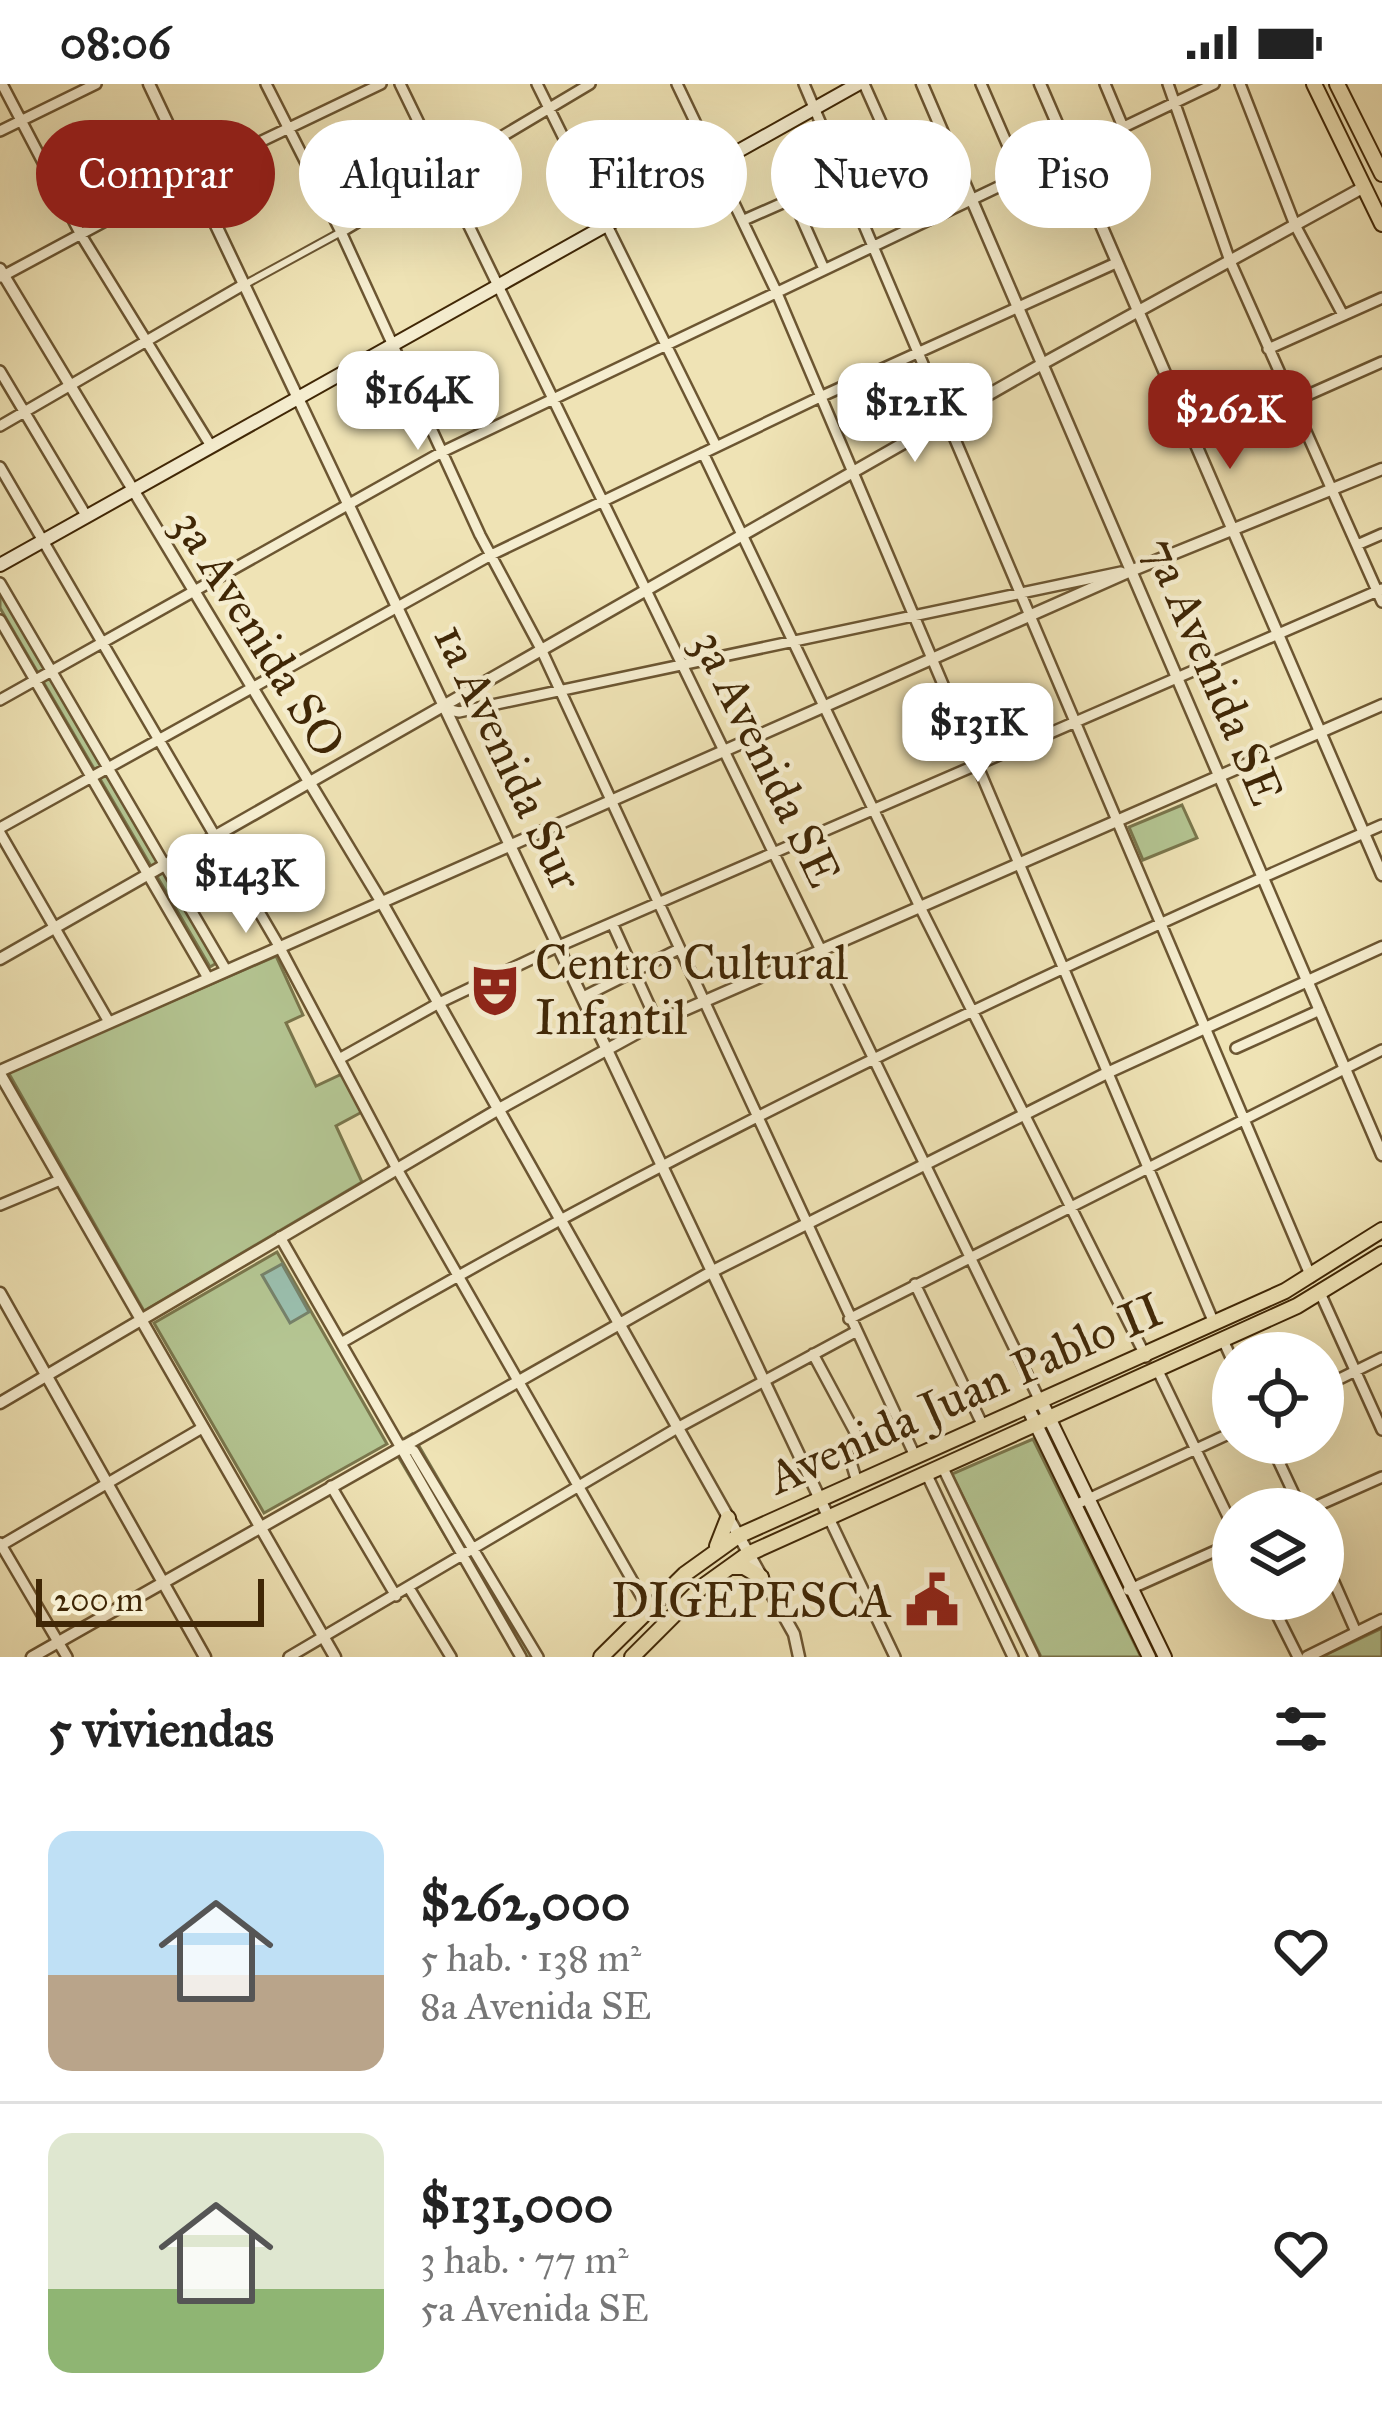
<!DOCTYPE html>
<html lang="es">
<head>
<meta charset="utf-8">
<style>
	:root { --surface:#fff; --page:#f6f6f6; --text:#222; --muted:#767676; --line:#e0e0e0; --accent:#8f2418 }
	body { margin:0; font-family:"IM FELL Great Primer",serif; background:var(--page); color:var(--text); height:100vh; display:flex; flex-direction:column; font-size:45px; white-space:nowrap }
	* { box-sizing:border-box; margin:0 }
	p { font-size:39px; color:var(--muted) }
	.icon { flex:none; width:66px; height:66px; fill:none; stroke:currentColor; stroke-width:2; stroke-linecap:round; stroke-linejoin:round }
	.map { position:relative; height:1573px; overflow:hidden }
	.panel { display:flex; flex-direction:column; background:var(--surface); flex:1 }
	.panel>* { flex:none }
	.hud { position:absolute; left:36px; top:36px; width:1311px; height:108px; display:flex; gap:24px }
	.buttons { position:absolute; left:1212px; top:1248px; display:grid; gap:24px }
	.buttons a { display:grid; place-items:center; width:132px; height:132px; border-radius:50%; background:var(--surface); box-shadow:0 12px 48px #0002; font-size:60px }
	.scale { position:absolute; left:36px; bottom:30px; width:228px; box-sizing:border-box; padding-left:12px; border:6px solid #402706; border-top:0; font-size:33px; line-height:42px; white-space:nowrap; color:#402706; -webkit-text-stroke:9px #f5edcf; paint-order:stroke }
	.price { position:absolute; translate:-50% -102px; padding:0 27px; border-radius:24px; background:#fff; color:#222; font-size:39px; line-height:78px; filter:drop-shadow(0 3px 6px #0008) }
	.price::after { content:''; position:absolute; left:50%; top:72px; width:36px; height:27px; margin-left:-18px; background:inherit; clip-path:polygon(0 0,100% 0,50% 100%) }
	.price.active { background:var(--accent); color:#fff }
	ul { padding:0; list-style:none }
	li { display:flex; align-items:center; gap:36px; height:300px; padding:0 48px }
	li+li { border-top:3px solid var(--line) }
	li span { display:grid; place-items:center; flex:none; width:336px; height:240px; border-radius:24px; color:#555 }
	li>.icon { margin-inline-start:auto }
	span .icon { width:144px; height:144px; fill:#fffc; stroke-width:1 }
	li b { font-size:51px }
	h2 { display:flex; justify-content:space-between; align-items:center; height:144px; padding:0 48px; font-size:51px }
	.tag { padding:0 42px; border-radius:54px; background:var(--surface); box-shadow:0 12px 48px #0002; font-size:42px; line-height:108px }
	.tag.active { background:var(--accent); color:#fff }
	.status { display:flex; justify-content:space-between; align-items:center; height:84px; padding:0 60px; background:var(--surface); direction:ltr }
	.status svg { height:33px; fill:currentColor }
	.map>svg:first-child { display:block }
	.green { fill:#b4c592; stroke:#7a764c; stroke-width:3 }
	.water { fill:#9abead; stroke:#76826a; stroke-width:3 }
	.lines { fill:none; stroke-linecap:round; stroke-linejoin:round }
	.pedestrian-casing { stroke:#6c5632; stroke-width:10 }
	.minor-casing { stroke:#6c5632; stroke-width:14 }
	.tertiary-casing { stroke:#6c5632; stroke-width:15 }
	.secondary-casing { stroke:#402706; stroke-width:16 }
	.trunk-casing { stroke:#402706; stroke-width:18 }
	.pedestrian { stroke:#f5edcf; stroke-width:6 }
	.minor { stroke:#f5edcf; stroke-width:9 }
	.tertiary { stroke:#f5edcf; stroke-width:10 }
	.secondary { stroke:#f5edcf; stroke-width:12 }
	.trunk { stroke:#efe3b5; stroke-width:14 }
	.labels { text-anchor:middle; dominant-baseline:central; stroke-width:9; stroke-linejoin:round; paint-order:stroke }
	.street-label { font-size:48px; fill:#402706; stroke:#f5edcf }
	.poi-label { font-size:48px; fill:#402706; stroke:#f5edcf; text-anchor:start }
</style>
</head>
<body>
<div class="status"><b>08:06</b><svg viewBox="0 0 49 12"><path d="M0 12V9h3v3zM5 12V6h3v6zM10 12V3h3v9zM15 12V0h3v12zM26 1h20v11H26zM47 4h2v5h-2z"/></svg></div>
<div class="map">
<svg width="1382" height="1573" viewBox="0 0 1382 1573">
	<rect width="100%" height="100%" fill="#efe3b5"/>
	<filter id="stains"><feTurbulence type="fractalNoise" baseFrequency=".00167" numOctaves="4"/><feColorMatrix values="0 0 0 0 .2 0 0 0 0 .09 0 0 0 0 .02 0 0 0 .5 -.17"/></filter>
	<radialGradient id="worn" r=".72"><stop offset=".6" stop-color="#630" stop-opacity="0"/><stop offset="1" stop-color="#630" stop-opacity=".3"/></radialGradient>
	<path class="green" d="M0,501l220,376 -10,6 -210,-359z
		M1182,721l15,33 -54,22 -14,-33z
		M276,872l27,59 -17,8 30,63 26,-12 20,38 -26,14 26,56 -218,129 -136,-239z
		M277,1168l110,192 -123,69 -110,-190z
		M412,1350l130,223h-25l-125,-211z
		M1033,1355l108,218h1h-101l-89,-183z
		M1382,1544v29h-61z"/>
	<path class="water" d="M282,1180l27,48 -19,11 -28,-48z"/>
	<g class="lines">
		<defs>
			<path id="pedestrian" d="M244,201l97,-53"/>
			<path id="minor" d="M2,0l79,151 130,211
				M266,0l75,148 139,303 61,114 374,807
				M400,0l640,1317
				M537,0l179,362
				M677,0l99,207 438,1032
				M804,0l507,1193
				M864,0l61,137
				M981,0l40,92
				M1105,0l18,43
				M1168,0l62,177 152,341
				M1240,0l55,141 48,90
				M0,47l96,-47
				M793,115l31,70
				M744,136l100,-44
				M341,148l249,-148
				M1,193l190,-102 190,-91
				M1268,265l114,-51
				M0,287l87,146
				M1292,318l90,-40
				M0,342l243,-141
				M703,369l217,454 226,450
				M0,383l279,479 118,223 251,439
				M1357,461l25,-11
				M0,499l226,387
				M0,536l208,358
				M0,616l442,-248 772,-368
				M446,625l13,3 662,-140
				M0,744l491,-273 329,-158 296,-134
				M0,749l109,189
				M612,839l45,99
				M583,913l96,-48
				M1236,964l84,-38
				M339,975l100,-56 120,-57 823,-357
				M0,1121l60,-25
				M280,1153l241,420
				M915,1200l68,142
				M1321,1211l61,135
				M849,1235l533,-269
				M1223,1256l10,22
				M341,1259c336,-196 685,-363 1041,-518
				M813,1270l43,80 -9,15 10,33
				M1158,1287l75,156
				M1323,1303l59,-29
				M1270,1359l31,66
				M403,1361l11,6 124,206
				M942,1382l92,191
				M926,1389l87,184
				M331,1402l65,110
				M1075,1421l158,-73
				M1310,1425l72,-32
				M828,1432l67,141
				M0,1459l67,114
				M0,1462l202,-118
				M1323,1473l33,75
				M409,1504l42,69
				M1128,1506l105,-47
				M1269,1515l29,58
				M289,1573l390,-230 176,-95"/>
			<path id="tertiary" d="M149,0l679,1432
				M922,0l460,1071
				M1040,0l342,791
				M0,185l381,632 413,733 5,23
				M0,875l1044,-596 320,-176
				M0,987l1133,-501 249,-101
				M0,990l335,583
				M0,1209l205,364
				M0,1319l499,-294 158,-87 725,-317
				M32,1573l681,-386 394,-198 275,-126
				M1307,1573l75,-37"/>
			<path id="secondary" d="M0,481l858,-481
				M1041,1317l124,256
				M1027,1322l122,251"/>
			<path id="trunk" d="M1314,0l68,140
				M1337,0l45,90
				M717,1462l11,-28
				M731,1483h13l17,10
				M601,1573l84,-83 53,-38 547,-245 97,-61
				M632,1573l70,-70 46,-33 549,-248 85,-52"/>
		</defs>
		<use href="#pedestrian" class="pedestrian-casing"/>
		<use href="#minor" class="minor-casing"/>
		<use href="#tertiary" class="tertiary-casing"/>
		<use href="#secondary" class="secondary-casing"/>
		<use href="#trunk" class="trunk-casing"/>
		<use href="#pedestrian" class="pedestrian"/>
		<use href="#minor" class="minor"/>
		<use href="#tertiary" class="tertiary"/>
		<use href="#secondary" class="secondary"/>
		<use href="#trunk" class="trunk"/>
	</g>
	<defs>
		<symbol id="theatre-bare" viewBox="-9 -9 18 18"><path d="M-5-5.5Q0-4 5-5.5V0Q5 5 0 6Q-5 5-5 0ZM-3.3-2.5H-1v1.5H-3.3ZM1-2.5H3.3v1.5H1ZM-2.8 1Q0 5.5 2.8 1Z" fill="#8f2418" stroke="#f5edcf" stroke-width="2.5" paint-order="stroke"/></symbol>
		<symbol id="civic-bare" viewBox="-9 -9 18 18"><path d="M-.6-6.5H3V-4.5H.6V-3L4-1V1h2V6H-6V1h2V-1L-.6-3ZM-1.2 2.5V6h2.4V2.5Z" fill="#8f2418" stroke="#f5edcf" stroke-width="2.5" paint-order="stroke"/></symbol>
	</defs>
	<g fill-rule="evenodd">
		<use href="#theatre-bare" x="457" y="868" width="76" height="76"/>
		<use href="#civic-bare" x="894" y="1478" width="76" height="76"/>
	</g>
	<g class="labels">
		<g class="street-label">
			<text transform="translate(259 549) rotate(58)">3a Avenida SO</text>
			<text transform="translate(1214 587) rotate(67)">7a Avenida SE</text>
			<text transform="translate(509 673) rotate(65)">1a Avenida Sur</text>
			<text transform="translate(767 674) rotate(64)">3a Avenida SE</text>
			<text transform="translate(965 1309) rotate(-24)">Avenida Juan Pablo II</text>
		</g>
		<g class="poi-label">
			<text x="535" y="878">Centro Cultural<tspan x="535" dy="55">Infantil</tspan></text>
			<text x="892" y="1516" text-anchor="end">DIGEPESCA</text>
		</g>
	</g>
	<rect width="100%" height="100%" filter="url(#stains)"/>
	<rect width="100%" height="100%" fill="url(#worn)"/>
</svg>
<div class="buttons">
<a><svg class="icon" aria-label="locate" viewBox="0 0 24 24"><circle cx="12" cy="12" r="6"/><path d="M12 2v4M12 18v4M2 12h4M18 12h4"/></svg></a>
<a><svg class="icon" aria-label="layers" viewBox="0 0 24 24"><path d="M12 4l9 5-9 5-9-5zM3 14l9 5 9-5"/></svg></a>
</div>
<div class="scale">200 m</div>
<b class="price" style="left:418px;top:369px">$164K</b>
<b class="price" style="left:915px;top:381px">$121K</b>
<b class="price active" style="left:1230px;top:388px">$262K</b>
<b class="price" style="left:978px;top:701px">$131K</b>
<b class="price" style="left:246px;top:852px">$143K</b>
<div class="hud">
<a class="tag active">Comprar</a>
<a class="tag">Alquilar</a>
<a class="tag">Filtros</a>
<a class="tag">Nuevo</a>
<a class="tag">Piso</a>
</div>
</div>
<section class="panel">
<h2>5 viviendas<svg class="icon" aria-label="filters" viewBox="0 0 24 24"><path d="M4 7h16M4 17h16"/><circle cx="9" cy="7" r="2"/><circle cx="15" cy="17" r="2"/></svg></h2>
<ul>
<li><span style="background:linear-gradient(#bfe0f5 60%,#b9a48a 0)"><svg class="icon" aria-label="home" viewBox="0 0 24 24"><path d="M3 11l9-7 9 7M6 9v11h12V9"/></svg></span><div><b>$262,000</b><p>5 hab. · 138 m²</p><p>8a Avenida SE</p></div><svg class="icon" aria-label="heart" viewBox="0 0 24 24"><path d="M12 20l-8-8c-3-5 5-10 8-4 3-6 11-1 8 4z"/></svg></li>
<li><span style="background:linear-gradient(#dfe7d0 65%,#8fb573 0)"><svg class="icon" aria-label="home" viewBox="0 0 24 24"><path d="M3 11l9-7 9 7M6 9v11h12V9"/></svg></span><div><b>$131,000</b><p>3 hab. · 77 m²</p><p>5a Avenida SE</p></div><svg class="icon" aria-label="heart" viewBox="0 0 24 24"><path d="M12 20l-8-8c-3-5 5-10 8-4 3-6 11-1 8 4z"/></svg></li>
</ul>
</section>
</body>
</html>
